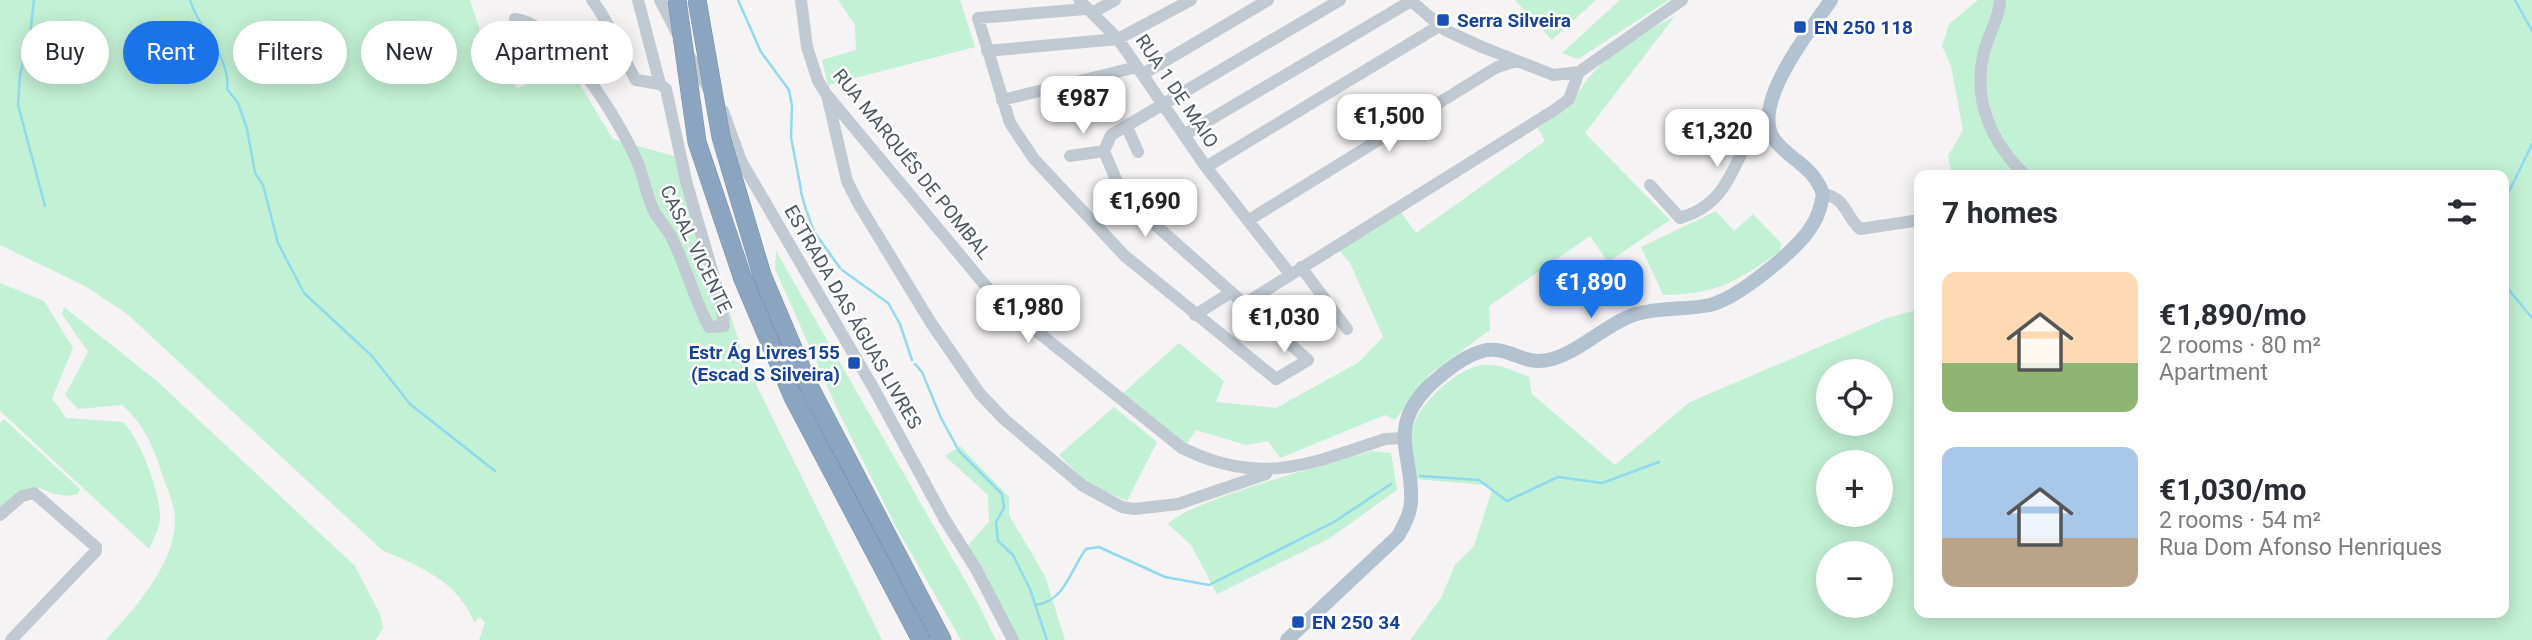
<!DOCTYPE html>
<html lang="en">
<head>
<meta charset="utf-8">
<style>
	:root { --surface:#fff; --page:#f2f2f3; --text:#2b2b33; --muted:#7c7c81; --accent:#1a73e8 }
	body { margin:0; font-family:Roboto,sans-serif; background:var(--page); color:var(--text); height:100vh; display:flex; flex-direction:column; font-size:26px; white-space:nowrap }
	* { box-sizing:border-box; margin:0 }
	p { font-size:23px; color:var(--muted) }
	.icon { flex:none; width:38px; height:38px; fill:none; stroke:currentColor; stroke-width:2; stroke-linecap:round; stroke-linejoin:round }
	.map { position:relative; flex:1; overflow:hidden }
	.panel { position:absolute; left:1914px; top:170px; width:595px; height:448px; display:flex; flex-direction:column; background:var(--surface); border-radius:14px; box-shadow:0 4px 18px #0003 }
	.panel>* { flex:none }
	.guide { position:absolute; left:21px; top:21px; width:665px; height:63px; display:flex; gap:14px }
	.fabs { position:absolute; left:1816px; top:359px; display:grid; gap:14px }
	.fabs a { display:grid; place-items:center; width:77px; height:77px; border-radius:50%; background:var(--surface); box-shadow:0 4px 18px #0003; font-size:35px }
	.price { position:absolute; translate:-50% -60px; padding:0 16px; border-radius:14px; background:#fff; color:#222; font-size:23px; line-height:46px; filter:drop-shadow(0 2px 4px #0008) }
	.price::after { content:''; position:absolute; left:50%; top:42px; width:21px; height:16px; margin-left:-10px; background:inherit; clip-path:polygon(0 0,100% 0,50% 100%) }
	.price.active { background:var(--accent); color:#fff }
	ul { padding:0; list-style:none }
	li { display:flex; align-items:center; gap:21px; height:175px; padding:0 28px }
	li span { display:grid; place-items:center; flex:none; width:196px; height:140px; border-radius:14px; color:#555 }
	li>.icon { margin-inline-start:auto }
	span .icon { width:84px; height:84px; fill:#fffc; stroke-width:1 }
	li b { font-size:30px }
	h2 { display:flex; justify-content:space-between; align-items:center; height:84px; padding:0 28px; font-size:30px }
	.chip { padding:0 24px; border-radius:32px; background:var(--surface); box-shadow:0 4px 18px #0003; font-size:24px; line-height:63px }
	.chip.active { background:var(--accent); color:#fff }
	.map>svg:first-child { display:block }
	.green { fill:#c3f1d5; fill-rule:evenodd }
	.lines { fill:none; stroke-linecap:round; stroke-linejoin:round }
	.stream { stroke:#90daee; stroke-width:2.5 }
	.highway-casing { stroke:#7690ad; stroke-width:19 }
	.minor { stroke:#c1cad2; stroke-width:12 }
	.major { stroke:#b3c2d1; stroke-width:14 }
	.highway { stroke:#8ba5c1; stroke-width:18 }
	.highway-bridge-casing { stroke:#7690ad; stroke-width:19; stroke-linecap:butt }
	.highway-bridge { stroke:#8ba5c1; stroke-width:18 }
	.transit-dot { fill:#1a4fb4; stroke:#fff; stroke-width:2.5 }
	.labels { text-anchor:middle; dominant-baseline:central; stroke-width:5; stroke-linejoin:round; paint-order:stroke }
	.transit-label { font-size:19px; font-weight:bold; fill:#164399; stroke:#fff; text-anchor:start }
	.street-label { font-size:19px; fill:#4a5661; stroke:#fff }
</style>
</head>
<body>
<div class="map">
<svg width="2532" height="640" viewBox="0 0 2532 640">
	<rect width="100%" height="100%" fill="#f5f3f3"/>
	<path class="green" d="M0,0h470l23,70 25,18 51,-21 44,72 75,21 11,51 46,151 137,278h-403l6,-17 -5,-6 -6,5c-17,-42 -54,-55 -92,-72l-256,-237 -41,-27 -85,-41z
		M838,0h122l15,47 -147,38 -6,-25 34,-10 -1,-25z
		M1515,0h81l-44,40z
		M1620,0h49l-91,59 -16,-6z
		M1978,0h554v640h-1122l31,-42 14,-33 19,-19 18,-56 -7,-5 -70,-6c-1,-14 -5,-30 -4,-44 3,-28 44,-66 71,-70 16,-2 33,6 47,12l3,17 83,71 75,-63 197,-84 33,-9v303h584v-437h-552l-4,-19 15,-26 -12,-64 -9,-20 7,-22zM1829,371h52v53h-52zM1829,462h52v52h-52zM1829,553h52v53h-52z
		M1675,16l-90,117 85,87 -62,42 -18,-26 -101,70 1,24 -60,44 -35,46 -10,-5 -105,43 -12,-17 -22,4 -50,-15 -10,15 -64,-51 57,-51 45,38 -8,21 60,6 83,-46 24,-25 -33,-74 -12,-14 63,-37 15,21 129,-92 -7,-13 30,-20 20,-30 31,-32z
		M1716,211l18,20 19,-17 28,29 -1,8c-44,31 -62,43 -117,44l-22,-48z
		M776,251l202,352 18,37h-35l-65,-113 -56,-112 -65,-146z
		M0,283l44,18 29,47 -21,50 14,20 57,4c18,19 37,69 37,96 0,10 -7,22 -11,31l-149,-138z
		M64,307l94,75 197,184 25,48 3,14 -7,12h-270c28,-31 68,-74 69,-119 1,-14 -9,-34 -13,-47 -8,-27 -19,-51 -40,-69l-44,4 -13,-14 23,-43 -26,-38z
		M1114,407l43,35 -30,59 -39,-17 -29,-29z
		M4,419l76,70 -2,5c-37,10 -38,-30 -78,16v-87z
		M960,446l49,51v18l36,61 20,64h-47l-50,-95 21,-23 -1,-27 -43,-39z
		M1372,451l19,2 6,37 -67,48 -113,56 -26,-49 -23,-21c26,-26 162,-60 204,-73z"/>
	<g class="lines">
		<path class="stream" d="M34,0l-5,44 -9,30 -2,31 27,101
			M190,0c8,29 41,56 37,89l11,14 9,26 8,44 8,12 15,58 26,50 68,63 38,48 85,67
			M738,0l23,52 28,38 3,16 -1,31 10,53
			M2515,0l17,31
			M801,192l5,18
			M2504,202l28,-58
			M807,212l7,20
			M815,233l25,35
			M842,270l46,33 12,21 12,36
			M2504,284l28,34
			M915,364l7,8 19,46 18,33 43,43 2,14 -8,14 2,19 15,14 17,34 17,51
			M1420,476l59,4 28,21 51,-24 44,6 57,-21
			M1035,605c30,-3 35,-35 51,-56l13,-2 66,30 44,8 125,-63 57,-38"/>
		<defs>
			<path id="highway" d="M762,275l47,111 133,254
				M743,279l50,118 128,243"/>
		</defs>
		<use href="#highway" class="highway-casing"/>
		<path class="minor" d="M592,0c19,24 28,54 44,80l24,4
			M660,0l18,35
			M801,0l6,47 11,34 9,14 153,184 18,21 184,148c77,38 126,17 203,-9l18,-1
			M1079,0l39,39 88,128 84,107
			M1410,0l35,30 37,17 71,28 26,-3 103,-72
			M2000,0c0,17 -12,35 -16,52 -12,48 7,90 41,123
			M1086,9l-108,9 32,105 24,36 91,97 151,123 32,-19 -173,-153 -18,-25 -13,-31 7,-16 229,-135
			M1092,13l23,-13
			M515,19c46,5 104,101 122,142 7,16 9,34 17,50 5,10 13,17 18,27 14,29 22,60 37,89l15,-1 -3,-25 -35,-120 -20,-92 -6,-5 -22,-84
			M987,51l131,-12 73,-39
			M688,54l23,39
			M1143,74l125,-74
			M827,95l20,86 11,22 73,120 49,71 25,26 78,66 39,21 12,2 44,-5 88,-30
			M1002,100l135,-33
			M723,111l18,50 133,228 71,131 31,49 37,71
			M1127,127l11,25
			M1184,135l227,-134
			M1070,156l34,-5
			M1206,167l233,-141
			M1650,185l30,33c58,-17 51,-68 87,-103
			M1823,194c24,4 22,22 37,35l60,-9
			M1249,220l248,-153 20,-6
			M1301,267l46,62
			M1244,304l312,-195 13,-10 10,-27
			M1195,315l35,-22
			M0,515l22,-19 12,-3 62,54v4l-85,89"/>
		<path class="major" d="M1287,640l111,-104c6,-11 12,-21 13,-34 3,-46 -25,-72 17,-115 15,-14 45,-40 68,-37 21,2 30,16 56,9 31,-9 55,-36 84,-45 24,-7 50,-4 74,-9 28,-7 89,-56 103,-81 6,-9 8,-19 10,-30 -10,-29 -34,-34 -49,-55 -24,-35 37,-110 57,-139"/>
		<use href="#highway" class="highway"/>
		<defs>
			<path id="highway-bridge" d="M677,0l20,142 46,137
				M697,0l24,137 41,138"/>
		</defs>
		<use href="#highway-bridge" class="highway-bridge-casing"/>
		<use href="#highway-bridge" class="highway-bridge"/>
	</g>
	<g class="transit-dot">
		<rect x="1436" y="13" width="14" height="14" rx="3.5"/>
		<rect x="1793" y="20" width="14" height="14" rx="3.5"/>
		<rect x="847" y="356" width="14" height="14" rx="3.5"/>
		<rect x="1291" y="615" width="14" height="14" rx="3.5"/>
	</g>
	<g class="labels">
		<g class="transit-label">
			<text x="1457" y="20">Serra Silveira</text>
			<text x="1814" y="27">EN 250 118</text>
			<text x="840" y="352" text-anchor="end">Estr Ág Livres155<tspan x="840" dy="22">(Escad S Silveira)</tspan></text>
			<text x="1312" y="622">EN 250 34</text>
		</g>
		<g class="street-label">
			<text transform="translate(1177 91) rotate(56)">RUA 1 DE MAIO</text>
			<text transform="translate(912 164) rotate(51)">RUA MARQUÊS DE POMBAL</text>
			<text transform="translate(696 249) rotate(64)">CASAL VICENTE</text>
			<text transform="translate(853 317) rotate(60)">ESTRADA DAS ÁGUAS LIVRES</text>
		</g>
	</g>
</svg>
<div class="fabs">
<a><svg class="icon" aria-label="locate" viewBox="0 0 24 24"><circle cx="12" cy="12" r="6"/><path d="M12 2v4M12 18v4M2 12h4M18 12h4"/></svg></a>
<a>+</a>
<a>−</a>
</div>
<b class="price" style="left:1083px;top:136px">€987</b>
<b class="price" style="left:1389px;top:154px">€1,500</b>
<b class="price" style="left:1717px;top:169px">€1,320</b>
<b class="price" style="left:1145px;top:239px">€1,690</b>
<b class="price active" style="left:1591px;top:320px">€1,890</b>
<b class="price" style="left:1028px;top:345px">€1,980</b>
<b class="price" style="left:1284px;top:355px">€1,030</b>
<div class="guide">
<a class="chip">Buy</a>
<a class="chip active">Rent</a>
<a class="chip">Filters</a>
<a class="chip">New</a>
<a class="chip">Apartment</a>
</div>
<section class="panel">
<h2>7 homes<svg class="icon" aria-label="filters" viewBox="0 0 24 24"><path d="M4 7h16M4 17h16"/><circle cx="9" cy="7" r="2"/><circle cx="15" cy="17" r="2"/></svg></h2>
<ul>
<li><span style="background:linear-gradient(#ffd9b3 65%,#8fb573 0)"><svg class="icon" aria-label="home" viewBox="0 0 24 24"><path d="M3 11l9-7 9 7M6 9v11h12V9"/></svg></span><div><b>€1,890/mo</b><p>2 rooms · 80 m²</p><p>Apartment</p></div></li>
<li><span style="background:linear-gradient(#a9c7e8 65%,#b9a48a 0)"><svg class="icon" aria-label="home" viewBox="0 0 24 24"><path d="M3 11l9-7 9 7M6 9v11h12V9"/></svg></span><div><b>€1,030/mo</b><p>2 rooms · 54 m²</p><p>Rua Dom Afonso Henriques</p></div></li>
</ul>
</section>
</div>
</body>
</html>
